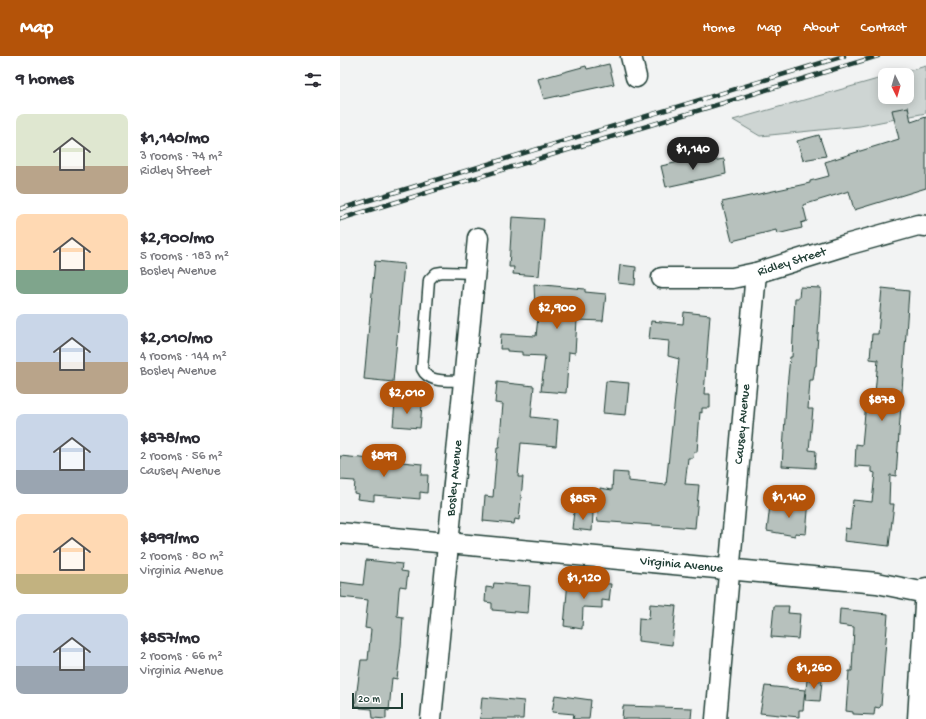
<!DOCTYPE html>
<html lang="en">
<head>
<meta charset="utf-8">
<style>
	:root { --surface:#fff; --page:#f2f2f3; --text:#2b2b33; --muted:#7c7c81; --accent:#b45309 }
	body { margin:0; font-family:"Gochi Hand",sans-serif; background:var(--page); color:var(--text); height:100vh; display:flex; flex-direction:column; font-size:15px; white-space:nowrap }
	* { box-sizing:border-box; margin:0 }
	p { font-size:13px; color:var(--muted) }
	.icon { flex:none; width:22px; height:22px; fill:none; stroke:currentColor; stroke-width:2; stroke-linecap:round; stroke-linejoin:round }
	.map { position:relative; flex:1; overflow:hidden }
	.sheet { display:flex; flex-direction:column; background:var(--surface); width:340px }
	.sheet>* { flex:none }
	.needle { width:26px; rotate:175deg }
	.tools { position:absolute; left:538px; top:12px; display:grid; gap:8px }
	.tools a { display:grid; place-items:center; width:36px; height:36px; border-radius:8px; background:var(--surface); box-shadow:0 2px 10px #0003; font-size:20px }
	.scale { position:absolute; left:12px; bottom:10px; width:51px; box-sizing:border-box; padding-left:4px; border:2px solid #1f3d34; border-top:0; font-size:11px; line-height:14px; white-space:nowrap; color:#1f3d34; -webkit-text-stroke:3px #fff; paint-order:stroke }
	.price { position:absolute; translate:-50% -34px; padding:0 9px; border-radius:14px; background:var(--accent); color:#fff; font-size:13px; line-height:26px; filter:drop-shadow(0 1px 2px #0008) }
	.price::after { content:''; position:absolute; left:50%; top:24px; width:12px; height:9px; margin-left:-6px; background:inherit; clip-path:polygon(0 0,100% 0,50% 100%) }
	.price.active { background:#222; color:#fff }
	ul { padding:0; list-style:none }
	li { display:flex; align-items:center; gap:12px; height:100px; padding:0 16px }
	li span { display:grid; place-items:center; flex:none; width:112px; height:80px; border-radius:8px; color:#555 }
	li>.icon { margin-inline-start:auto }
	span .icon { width:48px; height:48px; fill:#fffc; stroke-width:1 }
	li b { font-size:17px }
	h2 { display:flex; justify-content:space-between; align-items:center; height:48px; padding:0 16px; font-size:17px }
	header { display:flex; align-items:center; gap:24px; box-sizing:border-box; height:56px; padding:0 20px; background:var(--accent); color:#fff }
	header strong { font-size:19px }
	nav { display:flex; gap:22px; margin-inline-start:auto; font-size:14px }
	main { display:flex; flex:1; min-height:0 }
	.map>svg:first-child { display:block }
	.green { fill:#ced5d3; stroke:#768984 }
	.building { fill:#b7c1bd; stroke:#1f3d34 }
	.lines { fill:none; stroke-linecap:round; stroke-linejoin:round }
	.lane-casing { stroke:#1f3d34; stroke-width:13 }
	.street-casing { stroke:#1f3d34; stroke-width:23 }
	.lane { stroke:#fff; stroke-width:10 }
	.street { stroke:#fff; stroke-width:20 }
	.rail-casing { stroke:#1f3d34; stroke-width:4.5 }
	.rail { stroke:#fff; stroke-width:3; stroke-dasharray:9; stroke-linecap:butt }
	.labels { text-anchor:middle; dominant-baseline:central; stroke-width:4; stroke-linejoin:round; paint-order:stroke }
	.street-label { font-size:13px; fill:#1f3d34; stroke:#fff }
</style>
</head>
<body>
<header>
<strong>Map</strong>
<nav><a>Home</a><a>Map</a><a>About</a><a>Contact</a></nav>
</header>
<main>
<section class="sheet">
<h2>9 homes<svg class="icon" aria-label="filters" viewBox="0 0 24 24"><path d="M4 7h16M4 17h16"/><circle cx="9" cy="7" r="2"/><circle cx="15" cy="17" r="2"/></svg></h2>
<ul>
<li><span style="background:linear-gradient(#dfe7d0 65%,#b9a48a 0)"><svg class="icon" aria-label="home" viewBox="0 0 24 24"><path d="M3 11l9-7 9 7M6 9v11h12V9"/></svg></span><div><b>$1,140/mo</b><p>3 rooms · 74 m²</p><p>Ridley Street</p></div></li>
<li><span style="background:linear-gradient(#ffd9b3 70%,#7fa58c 0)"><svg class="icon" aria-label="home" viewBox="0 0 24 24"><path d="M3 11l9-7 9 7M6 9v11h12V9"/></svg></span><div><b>$2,900/mo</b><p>5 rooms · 183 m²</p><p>Bosley Avenue</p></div></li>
<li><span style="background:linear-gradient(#c9d6e8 60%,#b9a48a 0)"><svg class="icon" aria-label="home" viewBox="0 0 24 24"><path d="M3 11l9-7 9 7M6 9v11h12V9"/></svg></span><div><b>$2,010/mo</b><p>4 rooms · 144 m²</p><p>Bosley Avenue</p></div></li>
<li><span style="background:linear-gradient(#c9d6e8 70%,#9aa5b1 0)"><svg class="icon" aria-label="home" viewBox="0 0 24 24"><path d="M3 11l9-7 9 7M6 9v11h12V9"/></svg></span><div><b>$878/mo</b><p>2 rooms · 56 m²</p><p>Causey Avenue</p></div></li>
<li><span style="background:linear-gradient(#ffd9b3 75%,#c2b280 0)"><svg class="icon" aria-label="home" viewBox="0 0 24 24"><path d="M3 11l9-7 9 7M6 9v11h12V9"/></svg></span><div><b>$899/mo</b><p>2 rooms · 80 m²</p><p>Virginia Avenue</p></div></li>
<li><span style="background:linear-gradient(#c9d6e8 65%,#9aa5b1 0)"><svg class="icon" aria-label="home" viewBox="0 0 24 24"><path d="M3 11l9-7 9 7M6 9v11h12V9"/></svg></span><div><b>$857/mo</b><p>2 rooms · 66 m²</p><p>Virginia Avenue</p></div></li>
</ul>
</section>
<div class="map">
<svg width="586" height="663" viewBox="0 0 586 663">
	<rect width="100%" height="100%" fill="#f2f3f3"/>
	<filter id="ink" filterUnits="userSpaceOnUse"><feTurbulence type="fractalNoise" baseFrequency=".025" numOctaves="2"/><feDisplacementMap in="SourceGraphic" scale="8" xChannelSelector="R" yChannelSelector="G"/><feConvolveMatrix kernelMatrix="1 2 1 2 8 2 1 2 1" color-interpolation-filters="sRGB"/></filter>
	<g filter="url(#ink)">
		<path class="green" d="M586,10v47l-66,13 -100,10 -27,-16 152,-43v20h22v-22h-14z"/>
		<path class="building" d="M269,8l5,20 -70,15 -6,-20 48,-13 1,3z
			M568,51l3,15 15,-5v71l-72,22 -5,-19 -46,14 4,16 -6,2 1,5 -25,6 -1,-4 -44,11 -10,-39 88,-19v-2l19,-5 -4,-14 74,-23 -7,-29z
			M479,79l7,21 -23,4 -6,-19z
			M371,99l1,6 12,-2 2,15 -60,13 -5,-21z
			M172,161l32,2 -5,57 -26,-2 1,-7h-5z
			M35,205l29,3 -11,118 -29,-3z
			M280,209l16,2 -1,18 -17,-2z
			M194,228l51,5v3l21,2 -3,27 -26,-1 -2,33 -6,-1 -3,41 -25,-2 4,-35 -23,-1v-3l-15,-1v-2h-7l1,-15 35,2 3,-28h-4z
			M460,231l21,1 -5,78h-1l-2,14h-3l-2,29h5l-4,41 7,1 -1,17 -33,-2 5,-79 3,-30h2l3,-59h4z
			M542,232l27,3 -13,185 -6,-1 -1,29h5l-5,42 -45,-5 1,-13 5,1 3,-29 19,2 3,-29 -3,-1v-5l-17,-1 1,-22 6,1 5,-53 8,1 3,-33 -8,-1 2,-25h6z
			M344,256l26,3 -6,79h6v14h-8v5l-2,-1 -3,40h-3l-1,6h-5l-3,26 14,1 -4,43 -98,-7 3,-33 12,2 1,-18 15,1v8l38,4 13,-126 -11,-3 1,-15 -20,-2 2,-18 32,3z
			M266,325l23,2 -3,32 -23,-2z
			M157,326l37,4 -3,31 27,3 -2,26 -35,-3 -3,34h5l-4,43 -4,-1 -1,5 -31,-3 2,-25 8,1 4,-49h2l4,-44 -8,-1z
			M55,346l27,3 -2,23 -27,-2z
			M0,400l82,8 -1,11h7l-1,18 -7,-1v7l-46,-4v6l-17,-2 1,-5 -4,-1 1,-12 -15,-1z
			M456,443l13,1 -3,34 -11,-1v3l-28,-5 3,-26 25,2z
			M234,455l19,2 -1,18 -20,-2z
			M26,504l36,4 -1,7 7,1 -2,15 -6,-1 -1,4 -2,26 6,1 -2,29 -4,33 -5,-1 -3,33 -3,-1v9l-13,-1 -1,-9 -12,-1v-2h-5l6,-46h7l3,-31 -6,-1 3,-28 -28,-3v-15l23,3z
			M228,525l43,3 -2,17 -7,-1v8l-19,-1 -1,22 -18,-3z
			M154,527l36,3 -2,27 -36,-3v-7l-7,-1 1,-15 7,1z
			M310,548l26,2 -4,39 -34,-4 1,-23 10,1z
			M434,550h15l-1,7 12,1 -2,25 -27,-2z
			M500,553l48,5 -7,92 -2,2 -4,-1 -1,8 -21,-1v-2l-7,-1 3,-40h3l2,-44 -15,-2z
			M467,624l15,1 -2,20 -15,-1z
			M425,630l40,4 -2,20h-4v7l-39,-4z
			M215,639l36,5 -2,19h-16l1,-5 -22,-2z
			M142,641l42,4 -1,18h-43z
			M283,650l69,2 -1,11h-69z"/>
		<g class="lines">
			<defs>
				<path id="lane" d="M124,325c-14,-1 -35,3 -42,-12l7,-89 7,-7 6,-1 33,1"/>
				<g id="street">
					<path d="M291,0l5,21"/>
					<path id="s1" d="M322,222h70l24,-5 90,-28 72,-20 8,1"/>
					<path id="s2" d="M0,477l537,50 49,10"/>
					<path id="s3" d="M91,663l47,-481"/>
					<path id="s4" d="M376,663l40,-446"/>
					<path d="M578,663l8,-131"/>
				</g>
			</defs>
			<use href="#lane" class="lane-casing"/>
			<use href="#street" class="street-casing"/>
			<use href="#lane" class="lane"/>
			<use href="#street" class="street"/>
			<defs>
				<path id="rail" d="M0,153l504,-153
					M0,163l538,-163"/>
			</defs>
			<use href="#rail" class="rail-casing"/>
			<use href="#rail" class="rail"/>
		</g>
	</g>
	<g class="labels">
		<g class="street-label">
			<text stroke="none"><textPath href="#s1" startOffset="132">Ridley Street</textPath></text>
			<text stroke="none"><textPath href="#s4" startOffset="296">Causey Avenue</textPath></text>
			<text stroke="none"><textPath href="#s3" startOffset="242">Bosley Avenue</textPath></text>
			<text stroke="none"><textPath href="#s2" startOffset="343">Virginia Avenue</textPath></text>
		</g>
	</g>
</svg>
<div class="tools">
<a><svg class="needle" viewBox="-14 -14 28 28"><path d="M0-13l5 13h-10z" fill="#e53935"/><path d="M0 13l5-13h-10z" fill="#7c7c81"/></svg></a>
</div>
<div class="scale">20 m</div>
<b class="price active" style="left:353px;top:115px">$1,140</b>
<b class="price" style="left:217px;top:274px">$2,900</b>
<b class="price" style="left:67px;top:359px">$2,010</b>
<b class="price" style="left:542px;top:366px">$878</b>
<b class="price" style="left:44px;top:422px">$899</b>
<b class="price" style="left:449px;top:463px">$1,140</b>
<b class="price" style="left:243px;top:465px">$857</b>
<b class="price" style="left:244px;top:544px">$1,120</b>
<b class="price" style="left:474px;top:634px">$1,260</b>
</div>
</main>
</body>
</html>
